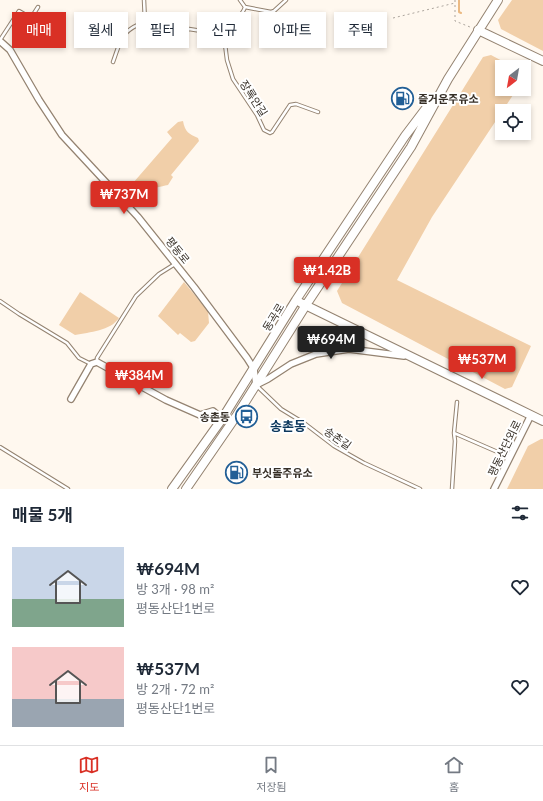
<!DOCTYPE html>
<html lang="ko">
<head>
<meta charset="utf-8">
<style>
	:root { --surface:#fff; --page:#f2f2f3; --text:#1f2937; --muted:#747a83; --line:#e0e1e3; --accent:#d93025 }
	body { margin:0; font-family:Lato,"Noto Sans KR",sans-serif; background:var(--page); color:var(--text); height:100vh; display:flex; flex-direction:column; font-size:15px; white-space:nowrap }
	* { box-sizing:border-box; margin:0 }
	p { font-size:13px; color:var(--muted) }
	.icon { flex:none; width:22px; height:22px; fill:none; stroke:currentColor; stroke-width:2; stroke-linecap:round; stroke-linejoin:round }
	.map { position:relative; height:489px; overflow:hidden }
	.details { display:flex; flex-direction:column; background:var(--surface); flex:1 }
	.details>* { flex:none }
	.top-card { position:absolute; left:12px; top:12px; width:519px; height:36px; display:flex; gap:8px }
	.needle { width:26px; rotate:211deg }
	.buttons { position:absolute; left:495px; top:60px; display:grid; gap:8px }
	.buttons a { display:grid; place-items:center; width:36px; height:36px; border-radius:0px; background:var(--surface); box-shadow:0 2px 6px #0003; font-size:20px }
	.price { position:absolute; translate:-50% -34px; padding:0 9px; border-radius:4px; background:var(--accent); color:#fff; font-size:13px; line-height:26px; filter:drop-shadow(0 1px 2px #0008) }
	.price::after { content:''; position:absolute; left:50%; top:24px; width:12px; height:9px; margin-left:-6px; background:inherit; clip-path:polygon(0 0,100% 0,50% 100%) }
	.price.current { background:#222; color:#fff }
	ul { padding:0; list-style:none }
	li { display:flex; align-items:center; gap:12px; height:100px; padding:0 12px }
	li span { display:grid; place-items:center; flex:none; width:112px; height:80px; border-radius:0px; color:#555 }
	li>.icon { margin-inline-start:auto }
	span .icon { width:48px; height:48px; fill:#fffc; stroke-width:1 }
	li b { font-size:17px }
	h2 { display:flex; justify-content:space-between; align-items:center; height:48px; padding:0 12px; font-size:17px }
	.tag { padding:0 14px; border-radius:0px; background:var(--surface); box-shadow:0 2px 6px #0003; font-size:14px; line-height:36px }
	.tag.current { background:var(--accent); color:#fff }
	.tab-bar { display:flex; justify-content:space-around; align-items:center; height:56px; border-top:1px solid var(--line); background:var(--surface); font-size:11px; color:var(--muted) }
	.tab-bar a { display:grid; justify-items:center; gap:2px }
	.tab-bar .current { color:var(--accent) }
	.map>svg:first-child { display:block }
	.green { fill:#f1cfa9 }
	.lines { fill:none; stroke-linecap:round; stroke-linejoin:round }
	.stream { stroke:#ebba83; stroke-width:2 }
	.lane-casing { stroke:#948371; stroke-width:4.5 }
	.street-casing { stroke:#948371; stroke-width:8 }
	.secondary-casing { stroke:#948371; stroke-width:10 }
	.path { stroke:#aca59d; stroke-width:1; stroke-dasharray:2 3; stroke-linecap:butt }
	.lane { stroke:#fff; stroke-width:2.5 }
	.street { stroke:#fff; stroke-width:5.5 }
	.secondary { stroke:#fff; stroke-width:8 }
	.labels { text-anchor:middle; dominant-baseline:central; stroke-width:4; stroke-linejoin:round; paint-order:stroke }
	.street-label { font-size:11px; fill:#362f27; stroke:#fff }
	.poi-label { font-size:11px; font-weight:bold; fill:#362f27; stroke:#fff; text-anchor:start }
	.quarter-label { font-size:13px; font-weight:bold; fill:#0d385d; stroke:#fff }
</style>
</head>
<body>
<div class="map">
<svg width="543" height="489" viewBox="0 0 543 489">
	<rect width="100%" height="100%" fill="#fff8ef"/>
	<path class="green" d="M512,0h31v51l-42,-22 -3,-9z
		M491,55l22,12h-11v22h15l-85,128 -35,63 134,66 -19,41 -7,2 -163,-86 -5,-12 146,-234z
		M183,121c2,11 6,13 15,17l1,3 -28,34 2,2 -5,8c-15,3 -21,6 -35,-2l39,-45 -5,-6 11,-10z
		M184,282l24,29 1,12 -14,18 -4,1 -11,-9 -2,2 -20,-19z
		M80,292l39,26c-9,13 -29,14 -44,17l-16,-10z
		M541,439h2v50h-36l21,-43z"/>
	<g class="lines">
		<path class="stream" d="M459,0v12l2,1"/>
		<defs>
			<path id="lane" d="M240,0l5,7
				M286,0l-12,11 -3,1 -26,-5c-2,7 -8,11 -11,16 -3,8 -4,15 -9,21l2,16 6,19 24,36 7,15 6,3 2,-1 18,-27 6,-1 22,8
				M145,22l10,6 10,3 24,-2 19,3 8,10 9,2
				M0,40l19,-29 12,7 7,-11
				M113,62c8,-22 8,-32 32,-40l-1,-22
				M0,301l19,13 48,29 12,15 12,6
				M97,362v-4l39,-62 23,-22 16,-10
				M258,387l23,22 23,14 30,23 30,17 56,26
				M454,433l3,-31
				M0,447l68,42
				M452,489l3,-48 -1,-8 55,24"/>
			<path id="street" d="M0,41l10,9 29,50 23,35 76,82 56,70 53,71 7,11 2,16 12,-6 23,-15 25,-10 33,-5 55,7
				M71,399l20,-35 6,-2 69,38 34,15 13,-4 9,8
				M494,489l37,-74"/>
			<path id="secondary" d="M478,30l65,31
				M301,303l242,118
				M172,489l50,-70 74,-119 109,-164 25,-33
				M186,489l51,-74 69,-110 105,-158 37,-68 50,-79"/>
		</defs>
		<use href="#lane" class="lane-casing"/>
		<use href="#street" class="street-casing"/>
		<use href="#secondary" class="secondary-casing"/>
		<path class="path" d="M455,0v21l15,6
			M393,18l62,-15"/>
		<use href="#lane" class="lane"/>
		<use href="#street" class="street"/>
		<use href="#secondary" class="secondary"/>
	</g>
	<defs>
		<symbol id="fuel-ring" viewBox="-11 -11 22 22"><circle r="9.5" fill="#fff" stroke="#225f96" stroke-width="1.5"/><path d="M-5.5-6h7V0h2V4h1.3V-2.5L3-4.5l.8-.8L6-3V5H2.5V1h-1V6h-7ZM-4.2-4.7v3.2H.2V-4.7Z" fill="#225f96"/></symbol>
		<symbol id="bus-ring" viewBox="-11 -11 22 22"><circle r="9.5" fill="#fff" stroke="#225f96" stroke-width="1.5"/><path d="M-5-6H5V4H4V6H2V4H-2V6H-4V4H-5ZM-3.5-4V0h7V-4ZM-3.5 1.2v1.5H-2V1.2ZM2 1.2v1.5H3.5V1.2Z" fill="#225f96"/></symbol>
	</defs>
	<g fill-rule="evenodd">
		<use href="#fuel-ring" x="390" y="86" width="25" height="25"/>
		<use href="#bus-ring" x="234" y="404" width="25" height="25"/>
		<use href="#fuel-ring" x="224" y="460" width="25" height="25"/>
	</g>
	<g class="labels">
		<g class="street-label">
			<text transform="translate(254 98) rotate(57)">장록안길</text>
			<text transform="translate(178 250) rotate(51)">평동로</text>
			<text transform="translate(273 317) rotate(-59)">동곡로</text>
			<text transform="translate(338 438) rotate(35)">송촌길</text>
			<text transform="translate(504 448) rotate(-64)">평동산단외로</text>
		</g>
		<g class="poi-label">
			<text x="418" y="98">즐거운주유소</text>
			<text x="230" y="416" text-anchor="end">송촌동</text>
			<text x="252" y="472">부싯돌주유소</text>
		</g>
		<g class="quarter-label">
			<text x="288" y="426">송촌동</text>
		</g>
	</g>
</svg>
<div class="buttons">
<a><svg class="needle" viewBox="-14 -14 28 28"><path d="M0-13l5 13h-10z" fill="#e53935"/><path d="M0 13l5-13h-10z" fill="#747a83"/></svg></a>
<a><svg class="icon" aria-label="locate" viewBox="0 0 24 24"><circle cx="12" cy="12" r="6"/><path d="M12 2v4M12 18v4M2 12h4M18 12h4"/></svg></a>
</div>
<b class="price" style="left:124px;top:215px">₩737M</b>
<b class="price" style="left:327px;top:291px">₩1.42B</b>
<b class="price current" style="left:331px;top:360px">₩694M</b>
<b class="price" style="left:482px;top:380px">₩537M</b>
<b class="price" style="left:139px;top:396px">₩384M</b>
<div class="top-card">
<a class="tag current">매매</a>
<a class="tag">월세</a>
<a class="tag">필터</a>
<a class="tag">신규</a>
<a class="tag">아파트</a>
<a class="tag">주택</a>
</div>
</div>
<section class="details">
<h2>매물 5개<svg class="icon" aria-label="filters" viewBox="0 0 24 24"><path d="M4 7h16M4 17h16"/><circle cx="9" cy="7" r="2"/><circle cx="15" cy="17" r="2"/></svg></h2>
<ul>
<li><span style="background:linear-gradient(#c9d6e8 65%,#7fa58c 0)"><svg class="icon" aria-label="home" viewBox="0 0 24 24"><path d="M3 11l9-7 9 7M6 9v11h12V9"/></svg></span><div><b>₩694M</b><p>방 3개 · 98 m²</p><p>평동산단1번로</p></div><svg class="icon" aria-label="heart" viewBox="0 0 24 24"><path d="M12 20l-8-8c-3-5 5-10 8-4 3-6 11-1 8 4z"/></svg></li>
<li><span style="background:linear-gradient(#f6c9c9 65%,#9aa5b1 0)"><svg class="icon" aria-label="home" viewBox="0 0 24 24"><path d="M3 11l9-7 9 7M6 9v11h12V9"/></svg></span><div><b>₩537M</b><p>방 2개 · 72 m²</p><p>평동산단1번로</p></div><svg class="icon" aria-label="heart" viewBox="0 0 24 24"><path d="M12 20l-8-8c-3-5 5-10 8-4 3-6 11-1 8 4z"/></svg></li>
</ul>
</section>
<nav class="tab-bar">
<a class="current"><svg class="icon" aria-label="map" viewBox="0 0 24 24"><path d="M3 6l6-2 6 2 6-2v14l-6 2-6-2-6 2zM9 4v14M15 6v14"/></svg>지도</a>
<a><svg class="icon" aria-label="saved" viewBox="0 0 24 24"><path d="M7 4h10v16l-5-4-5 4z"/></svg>저장됨</a>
<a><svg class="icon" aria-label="home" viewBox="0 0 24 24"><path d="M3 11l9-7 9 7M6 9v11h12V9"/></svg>홈</a>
</nav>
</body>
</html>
